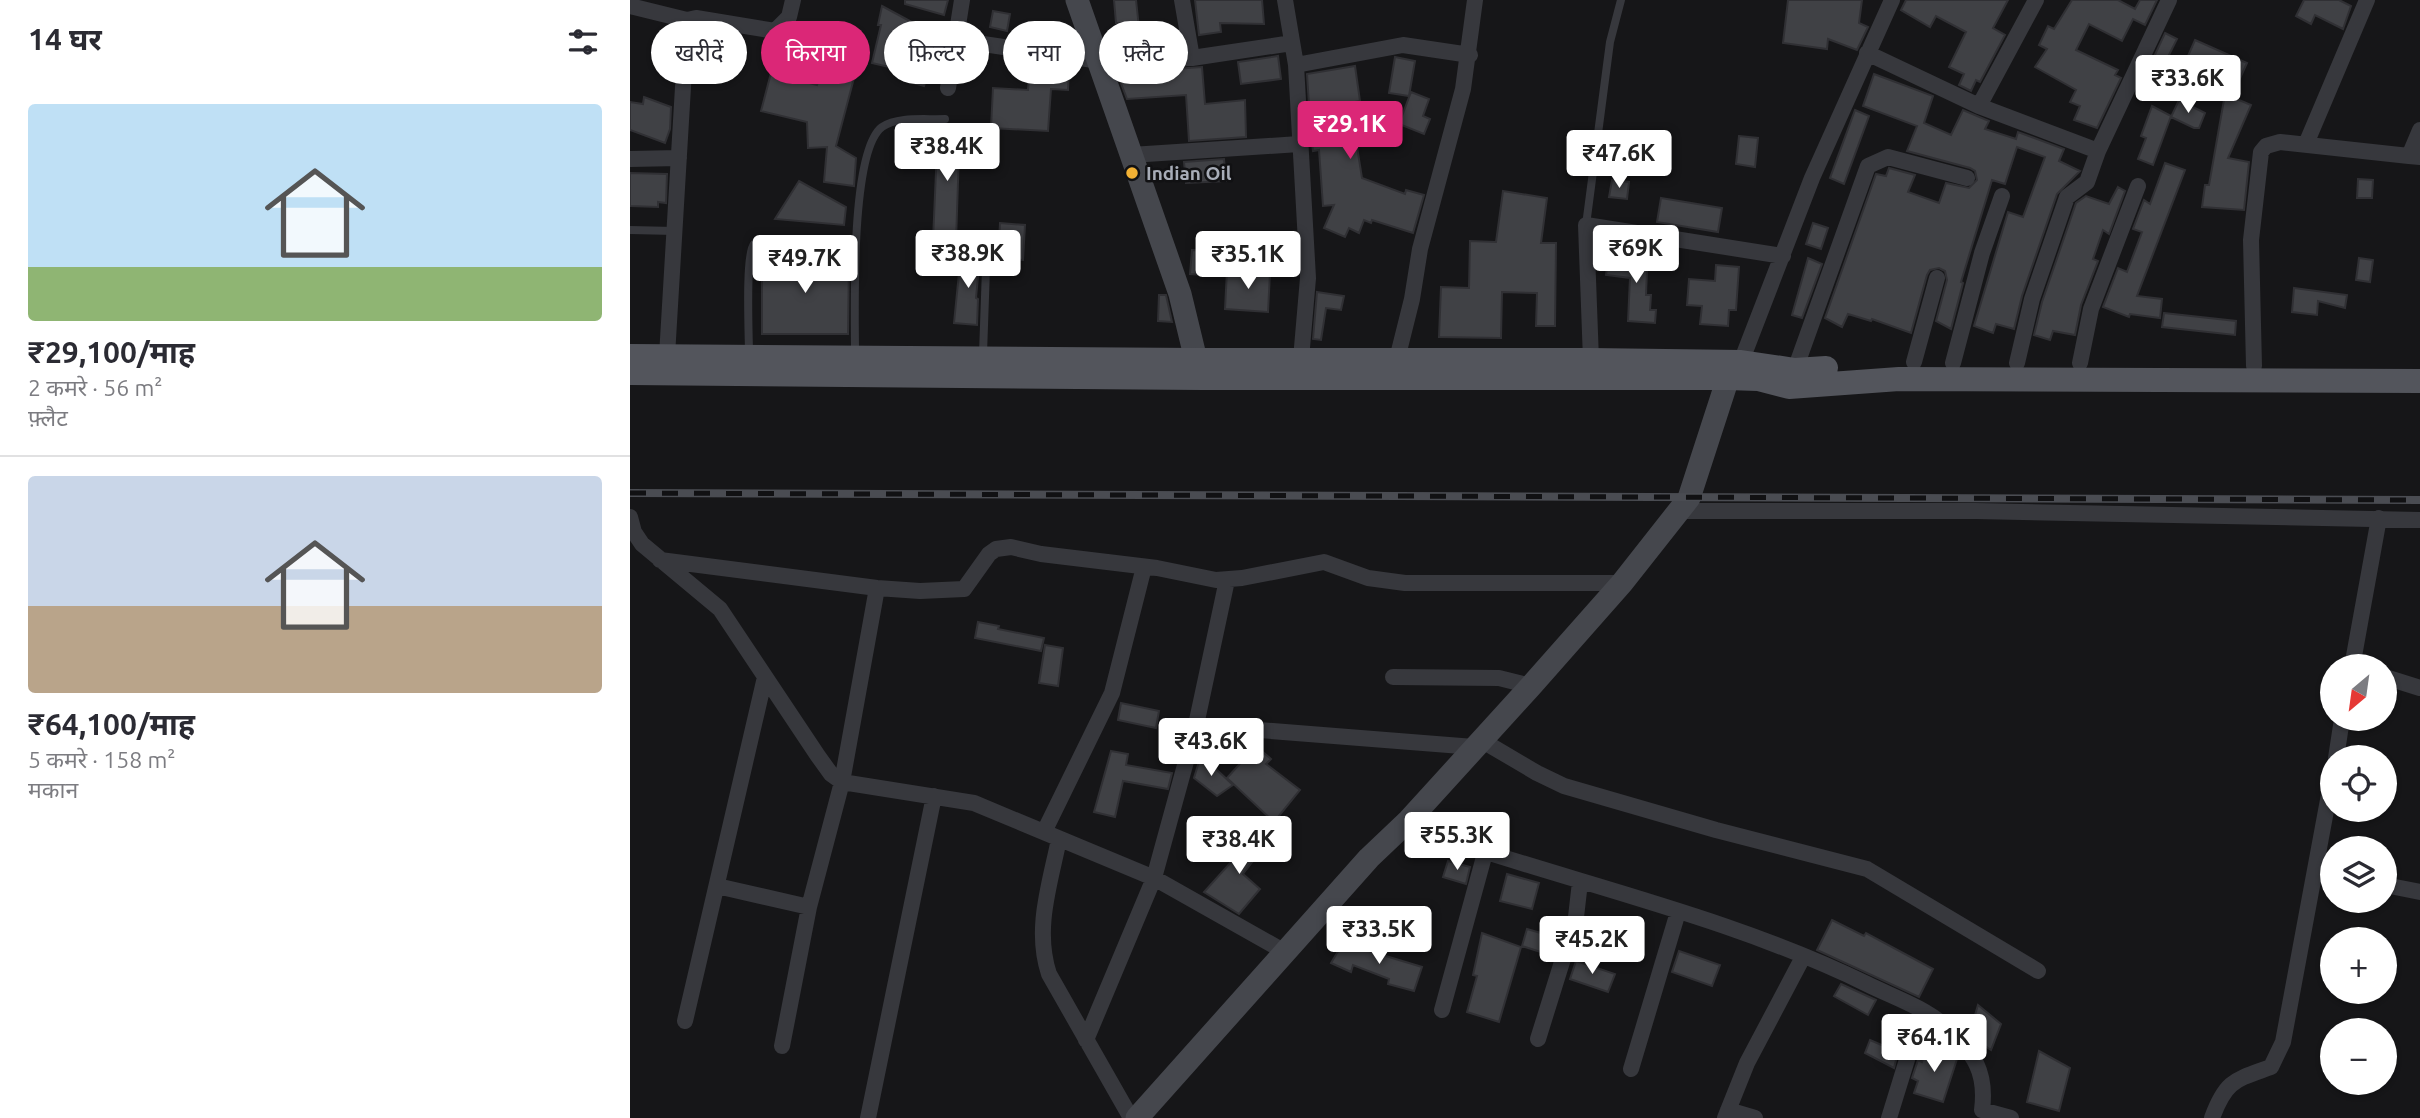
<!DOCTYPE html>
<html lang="hi">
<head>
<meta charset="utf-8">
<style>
	:root { --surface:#fff; --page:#f2f2f3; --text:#2b2b33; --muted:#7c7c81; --line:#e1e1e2; --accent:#db2777 }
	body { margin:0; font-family:Ubuntu,"Noto Sans Devanagari",sans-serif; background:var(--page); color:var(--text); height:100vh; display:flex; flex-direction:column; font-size:26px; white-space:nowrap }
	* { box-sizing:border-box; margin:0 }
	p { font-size:23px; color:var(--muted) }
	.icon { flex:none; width:38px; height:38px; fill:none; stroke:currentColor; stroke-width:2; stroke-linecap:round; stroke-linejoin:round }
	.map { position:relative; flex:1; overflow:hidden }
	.details { display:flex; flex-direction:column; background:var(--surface); width:630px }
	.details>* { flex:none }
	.hud { position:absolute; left:21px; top:21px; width:665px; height:63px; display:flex; gap:14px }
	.needle { width:46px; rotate:209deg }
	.buttons { position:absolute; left:1690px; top:654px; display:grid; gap:14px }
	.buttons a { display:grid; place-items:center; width:77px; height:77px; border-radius:50%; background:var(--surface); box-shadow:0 2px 5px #0004; font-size:35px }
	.price { position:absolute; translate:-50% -60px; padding:0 16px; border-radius:7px; background:#fff; color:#222; font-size:23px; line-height:46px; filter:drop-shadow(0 2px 4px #0008) }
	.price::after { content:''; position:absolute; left:50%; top:42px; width:21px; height:16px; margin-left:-10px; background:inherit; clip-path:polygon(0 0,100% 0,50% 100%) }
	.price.active { background:var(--accent); color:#fff }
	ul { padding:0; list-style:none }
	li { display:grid; align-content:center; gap:14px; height:371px; padding:0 28px }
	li+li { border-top:2px solid var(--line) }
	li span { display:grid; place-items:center; height:217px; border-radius:7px; color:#555 }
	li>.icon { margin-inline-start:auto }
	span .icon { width:126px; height:126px; fill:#fffc; stroke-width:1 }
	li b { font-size:30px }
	h2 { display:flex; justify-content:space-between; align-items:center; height:84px; padding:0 28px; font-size:30px }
	.tag { padding:0 24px; border-radius:32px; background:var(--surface); box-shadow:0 2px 5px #0004; font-size:24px; line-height:63px }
	.tag.active { background:var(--accent); color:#fff }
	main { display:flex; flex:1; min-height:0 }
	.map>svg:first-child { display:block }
	.building { fill:#404145; stroke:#303034; stroke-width:2 }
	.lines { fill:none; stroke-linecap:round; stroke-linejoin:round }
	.lane { stroke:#37383d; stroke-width:8 }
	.street { stroke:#37383d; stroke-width:16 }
	.secondary { stroke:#45474d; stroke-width:23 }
	.primary { stroke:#53555c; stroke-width:24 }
	.rail-casing { stroke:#4a4c52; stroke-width:8 }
	.rail { stroke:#111113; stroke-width:5; stroke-dasharray:16; stroke-linecap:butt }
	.poi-dot { fill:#f2b134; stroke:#111113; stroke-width:2.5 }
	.labels { text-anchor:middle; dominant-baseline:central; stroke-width:5; stroke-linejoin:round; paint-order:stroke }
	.poi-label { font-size:19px; font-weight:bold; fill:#a8adb8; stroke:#111113; text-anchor:start }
</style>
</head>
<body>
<main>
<section class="details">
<h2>14 घर<svg class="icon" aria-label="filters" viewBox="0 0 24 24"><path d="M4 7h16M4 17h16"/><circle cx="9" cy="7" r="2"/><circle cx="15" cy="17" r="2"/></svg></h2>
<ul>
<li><span style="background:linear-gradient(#bfe0f5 75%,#8fb573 0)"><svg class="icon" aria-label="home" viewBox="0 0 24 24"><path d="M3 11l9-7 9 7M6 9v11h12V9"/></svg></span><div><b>₹29,100/माह</b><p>2 कमरे · 56 m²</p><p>फ़्लैट</p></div></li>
<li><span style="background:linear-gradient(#c9d6e8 60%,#b9a48a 0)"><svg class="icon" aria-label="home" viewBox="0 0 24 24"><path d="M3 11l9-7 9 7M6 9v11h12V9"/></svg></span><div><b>₹64,100/माह</b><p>5 कमरे · 158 m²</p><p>मकान</p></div></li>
</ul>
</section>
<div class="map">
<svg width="1790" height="1118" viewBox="0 0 1790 1118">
	<rect width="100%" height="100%" fill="#161618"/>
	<path class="building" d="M275,0h43l-4,15 -39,-11z
		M484,0h22l4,37 -14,1 -2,-15h-8z
		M565,0h67l2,24 -44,-1 1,9 -22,3z
		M1158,0h74l-3,23 9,4 -11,23 -29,-11 -1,10 -44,-6z
		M1276,0h102l-15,28 12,7 -25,47 -4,-2 -5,11 -12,-6 5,-11 -15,-7 17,-35 -30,-16 -6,11 -29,-17z
		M1442,0h46l17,9 5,-9h17l-12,25 -12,-6 -11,22 -33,-17 -13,26 42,20 -3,5 6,3 -24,50 -23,-8 6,-14 -10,-4 6,-12 -41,-23 12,-18 -8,-4 9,-19 6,3z
		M1674,0h35l12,6 -8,23 -28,-14 -4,9 -15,-8z
		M252,6l63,34 -16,30 -5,16 -20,-6 2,-9 -34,-8 9,-38h-3z
		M363,11l17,3 -3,17 -17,-4z
		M1535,33l12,6 -14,28 -11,-6z
		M1565,40l52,23 -10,22 -21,-6 -2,6 -26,-12 7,-14 -7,-3z
		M197,54l31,9 -22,83 20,12 -2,28 -30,-4 3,-35 -19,1 -1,-26 -46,-11 10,-38 46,12z
		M648,56l3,23 -40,5 -3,-22z
		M765,57l20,4 -6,35 -20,-3z
		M400,61l39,6 -1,23 -17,-1 -3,42 -57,-3 2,-40 35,2z
		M725,66l5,35 -10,2 12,75 43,16 1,-4 18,5 -11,38 -41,-13 -1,3 -7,-3 -5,13 -10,-5 -4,9 -21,-9 10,-23 -11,1 -4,-56 -6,1 -2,-15 -4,-62z
		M572,67l3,37 40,-4 1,37 -57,4 -3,-46 -59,4 -10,-26z
		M1244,74l59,22 -9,27 27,12 12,-25 26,11 -4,8 31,10 2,-7 46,17 -5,12 21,10 -23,23 -35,102 -8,33 -18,-5 -3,9 -19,-7 34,-114 15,5 22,-60 -28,-10 -12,37 -13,-4 -31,102 2,1 -12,46 -15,-8 11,-41 -2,-9 -6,-3 -9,2 -3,5 -16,58 -39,-14 -1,2 -23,-7 -6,13 -17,-9 51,-144 10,2 3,-8 26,7 -7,17 31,11 7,-20 23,5 8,-8 -2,-9 -5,-3 -63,-17 10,-25 -54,-20z
		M781,92l18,7 -6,17 7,3 -6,15 -25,-10z
		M1595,94l26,11 -23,53 21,4 -5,48 -42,-3 3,-22h4z
		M14,97l27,10 -1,22 -5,14 -35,-13v-28l13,2z
		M1549,100l26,13 -6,15h-5l-23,-11z
		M1522,106l19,10 -18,49 -15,-6 8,-21 -5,-2z
		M1225,110l14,6 -25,68 -14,-6z
		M319,124h11l-4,117 -23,-1 5,-114z
		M1109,136l19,2 -3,29 -19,-3z
		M594,159l2,22 -40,2 -2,-21z
		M1535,163l20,7 -48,126 25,3 -2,19 -30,-4 -1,3 -26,-10 15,-39 9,4 15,-40 -9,-3 11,-29 6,4z
		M0,173l37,1 -1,29 -8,-1v5l-28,-1z
		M1728,179l15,1 -1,18h-15z
		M982,180l17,2 -2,17 -18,-2z
		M169,181l47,26 -2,18 -69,-6z
		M1488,187l7,4 -16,43 -6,-4 -10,29 5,2 -17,44 -6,30 -22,-4 -3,9 -16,-5 8,-33 34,-99 10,-7 23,8z
		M873,191l44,7 -6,45h15l-1,83h-19l1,-33 -35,-1 -1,46 -62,-1 2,-50 28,1 1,-47 26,1z
		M1031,198l61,10 -4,24 -61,-10z
		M370,223l25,2 -2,35 -25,-2z
		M1183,223l15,5 -7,21 -15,-5z
		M1005,243l13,2 -2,50h5l-1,15h6l-1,13 -27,-2 2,-43 -24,-3 2,-14 26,3z
		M562,250l27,1 -1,25 -28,-2z
		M331,253l19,2 -4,43 2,1 -1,26 -23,-2z
		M132,257h87l-1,77h-86z
		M1178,258l14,6 -20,54 -10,-3z
		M1729,258l14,2 -3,22 -14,-2z
		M1086,265l23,2 -3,43h-7l-1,16 -28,-2 2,-18 -15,-1 2,-26 26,2z
		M597,270l43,3 -2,39 -43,-3z
		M1664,288l53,7 -2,13 -27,-7 -1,14 -25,-3z
		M687,292l27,4 -3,14 -15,-2 -5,32 -8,-1z
		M529,295h7l6,27 -14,-1z
		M1534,313l72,8 -1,14 -73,-8z
		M348,622l21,4 -1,3 46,9 -3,13 -66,-13z
		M415,645l18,3 -5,38 -19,-3z
		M491,703l38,8 -3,17 -38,-8z
		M626,746l15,13 -5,5 34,26 -26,32 -47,-44z
		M481,751l17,3 -2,11 46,8 -4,16 -45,-8 -8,36 -21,-5z
		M571,755l32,30 -16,11 -23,-18z
		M625,828l15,11 -27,35 17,15 -21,25 -35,-22 29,-32z
		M818,861l22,6 -4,17 -23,-7z
		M877,874l32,9 -7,26 -32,-8z
		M1202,920l32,16 2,-3 67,36 -14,28 -102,-47z
		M897,929l31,9 -5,18 -31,-10z
		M852,933l39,14 -22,75 -32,-10 10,-36 -4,-1z
		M713,943l79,24 -8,24 -26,-7 1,-5 -36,-14 -2,7 -20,-9z
		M1049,951l41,14 -8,21 -40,-14z
		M946,961l39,13 -7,18 -38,-13z
		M1211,984l35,16 -8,15 -34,-19z
		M1348,1005l23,19 -10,26 -22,-15z
		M1240,1040l28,12 -4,16 -29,-15z
		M1297,1046l31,10 -15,46 -29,-9 4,-12 -6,-3 6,-18 4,2z
		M1409,1051l31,17 -11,43 -32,-9z"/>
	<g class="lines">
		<path class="lane" d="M956,225l24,-183 11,-42
			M0,230l45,1
			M225,353c0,-42 -5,-202 27,-226 16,-11 44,-7 63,-8
			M119,354c0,-18 -4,-100 5,-110 4,-5 9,-5 15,-5l86,3
			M353,354l4,-114"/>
		<path class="street" d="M552,0l10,58
			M655,0l11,65 12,213 -7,81
			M0,6l57,14
			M326,40l144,21 92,-3 100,-15
			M1237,53l112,53 119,45
			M666,65l107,-20 67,10
			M318,88l14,-88
			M1349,106l57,-106
			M1790,130l-11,26 11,1
			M1676,144l61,-144
			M501,155l168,-11
			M0,159l49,-1
			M37,356l20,-336 9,-2 79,13 14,-14 4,-17
			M767,359l15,-60 8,-50 43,-160 12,-89
			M961,360l-5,-135 197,31
			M1111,362l71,-184 80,-178
			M1284,362l23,-84
			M1323,363l29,-110 20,-57
			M1387,363l15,-64 35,-102 20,-15 11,-31 71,-151
			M1450,363l11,-54 47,-123
			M1624,366l-3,-126 10,-88 5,-6 14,-4 129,14
			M1162,378l76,-212 20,-9 79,21
			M1049,511h297l444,9
			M0,517l4,15 8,12 78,65 98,147 13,18 11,8 132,21 180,75 131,74
			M30,560l217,28 43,3 44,-2 25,-35 7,-5 15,-2 30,7 116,14 59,12 26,-2 82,-16 44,16 37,5h217
			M1722,667l27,-149
			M763,677l106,1 32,8
			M1755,677l35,11
			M566,725l278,22
			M851,740l56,33 27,13 152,44 151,39 171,102
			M1706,758l6,-39
			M779,820l31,17c142,48 292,81 427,147 26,13 57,23 79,43 28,26 41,45 36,83l29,8
			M414,832l68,-139 32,-126
			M429,839c-9,45 -25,90 -10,135l82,144
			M1685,871l18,4
			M1755,885l35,7
			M87,886l92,21 -27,139
			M179,907l33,-125 35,-194
			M812,1010l43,-157
			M55,1021l80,-344
			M908,1039l38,-122 4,-35
			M456,1040l68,-162 42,-153 31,-145
			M1001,1069l47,-157
			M1098,1110l27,8
			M238,1118l66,-322
			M1095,1118l22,-55 56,-106
			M1259,1118l33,-107
			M1582,1118c14,-38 23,-38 59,-51l12,-25 50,-269"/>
		<path class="secondary" d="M447,0l103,294 16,66
			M507,1118l232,-260 40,-38 122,-134 91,-103 67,-85 39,-120"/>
		<path class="primary" d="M0,356l566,4h395l150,2 54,8 31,-2
			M0,373l571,5h527l30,1 31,8 110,-8 521,2"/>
		<defs>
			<path id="rail" d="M0,493l1790,7"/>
		</defs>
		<use href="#rail" class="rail-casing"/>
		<use href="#rail" class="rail"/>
	</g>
	<circle class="poi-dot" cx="502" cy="173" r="7"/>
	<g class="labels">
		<g class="poi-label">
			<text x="516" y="173">Indian Oil</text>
		</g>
	</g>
</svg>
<div class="buttons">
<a><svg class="needle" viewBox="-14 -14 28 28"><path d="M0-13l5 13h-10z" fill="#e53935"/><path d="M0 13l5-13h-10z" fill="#7c7c81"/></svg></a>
<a><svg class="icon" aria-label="locate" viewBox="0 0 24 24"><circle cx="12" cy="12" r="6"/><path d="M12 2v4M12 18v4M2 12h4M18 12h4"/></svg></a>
<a><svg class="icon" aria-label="layers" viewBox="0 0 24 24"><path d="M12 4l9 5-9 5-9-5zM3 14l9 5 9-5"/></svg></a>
<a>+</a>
<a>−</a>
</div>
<b class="price" style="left:1558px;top:115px">₹33.6K</b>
<b class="price active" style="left:720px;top:161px">₹29.1K</b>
<b class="price" style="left:317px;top:183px">₹38.4K</b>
<b class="price" style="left:989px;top:190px">₹47.6K</b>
<b class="price" style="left:1006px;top:285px">₹69K</b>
<b class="price" style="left:338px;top:290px">₹38.9K</b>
<b class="price" style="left:618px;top:291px">₹35.1K</b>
<b class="price" style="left:175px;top:295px">₹49.7K</b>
<b class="price" style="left:581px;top:778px">₹43.6K</b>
<b class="price" style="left:827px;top:872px">₹55.3K</b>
<b class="price" style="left:609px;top:876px">₹38.4K</b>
<b class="price" style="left:749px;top:966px">₹33.5K</b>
<b class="price" style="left:962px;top:976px">₹45.2K</b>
<b class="price" style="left:1304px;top:1074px">₹64.1K</b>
<div class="hud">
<a class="tag">खरीदें</a>
<a class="tag active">किराया</a>
<a class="tag">फ़िल्टर</a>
<a class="tag">नया</a>
<a class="tag">फ़्लैट</a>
</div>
</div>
</main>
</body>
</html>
